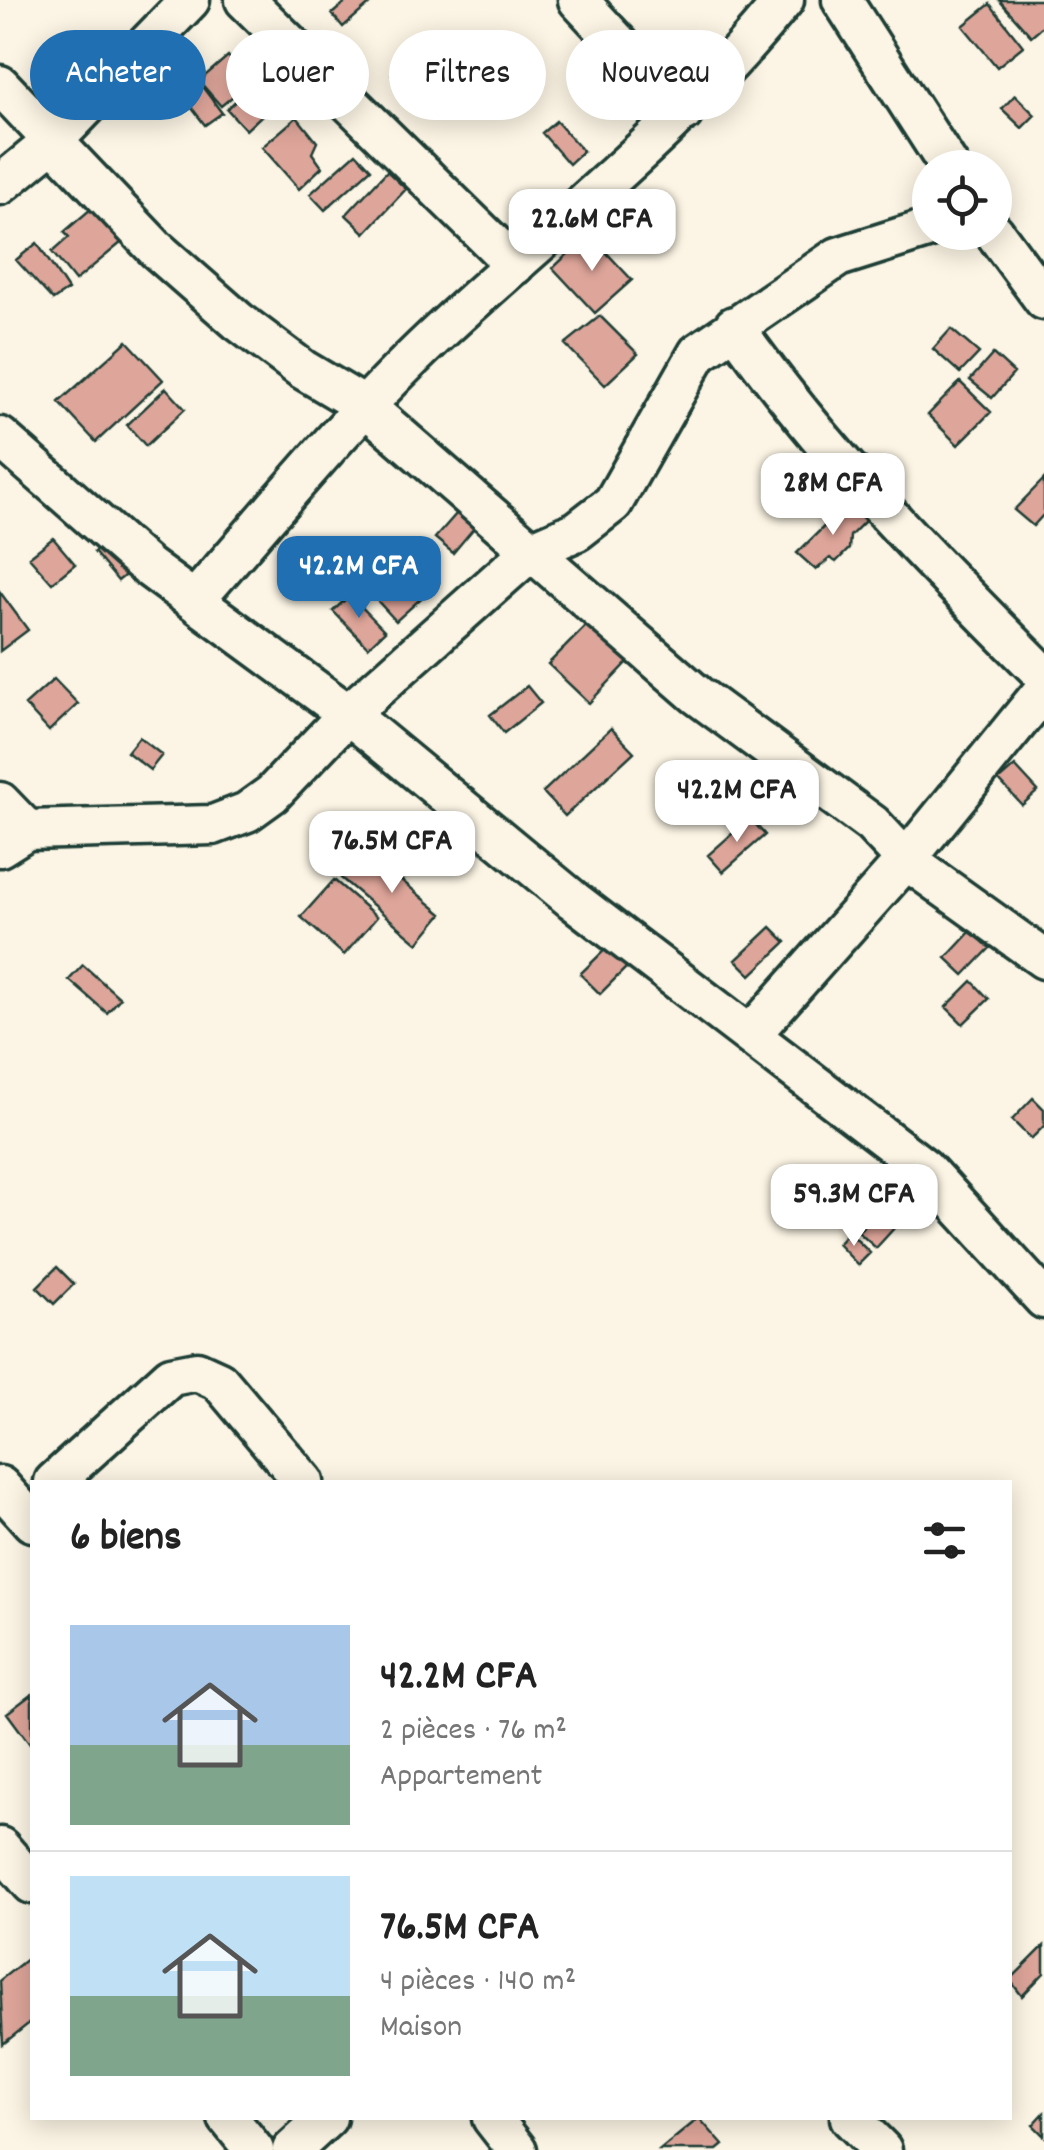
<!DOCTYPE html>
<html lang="fr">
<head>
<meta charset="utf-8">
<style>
	:root { --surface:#fff; --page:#f6f6f6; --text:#222; --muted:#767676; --line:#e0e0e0; --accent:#1f6fb2 }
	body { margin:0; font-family:Dekko,sans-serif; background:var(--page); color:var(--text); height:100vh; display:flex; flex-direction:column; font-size:38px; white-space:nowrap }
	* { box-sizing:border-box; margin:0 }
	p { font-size:32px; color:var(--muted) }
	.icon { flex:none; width:55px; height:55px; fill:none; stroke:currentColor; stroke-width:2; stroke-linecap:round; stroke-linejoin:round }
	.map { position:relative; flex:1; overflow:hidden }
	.details { position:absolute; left:30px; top:1480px; width:982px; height:640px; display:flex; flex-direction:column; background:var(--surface); border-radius:0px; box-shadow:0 5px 25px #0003 }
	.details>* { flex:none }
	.banner { position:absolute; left:30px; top:30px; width:985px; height:90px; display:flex; gap:20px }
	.buttons { position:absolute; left:912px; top:150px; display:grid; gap:20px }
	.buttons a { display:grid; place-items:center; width:100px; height:100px; border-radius:50%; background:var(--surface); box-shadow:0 5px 25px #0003; font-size:50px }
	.price { position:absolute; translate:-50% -85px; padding:0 22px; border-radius:20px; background:#fff; color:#222; font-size:32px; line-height:65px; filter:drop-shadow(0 2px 5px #0008) }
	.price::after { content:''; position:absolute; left:50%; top:60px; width:30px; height:22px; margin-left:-15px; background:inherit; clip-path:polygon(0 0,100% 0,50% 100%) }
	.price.active { background:var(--accent); color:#fff }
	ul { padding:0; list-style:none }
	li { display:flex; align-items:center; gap:30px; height:250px; padding:0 40px }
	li+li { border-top:2px solid var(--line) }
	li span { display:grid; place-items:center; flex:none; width:280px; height:200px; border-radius:0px; color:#555 }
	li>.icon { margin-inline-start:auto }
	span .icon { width:120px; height:120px; fill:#fffc; stroke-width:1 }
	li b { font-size:42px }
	h2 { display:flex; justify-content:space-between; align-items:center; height:120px; padding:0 40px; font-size:42px }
	.chip { padding:0 35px; border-radius:45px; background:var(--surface); box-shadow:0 5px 25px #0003; font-size:35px; line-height:90px }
	.chip.active { background:var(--accent); color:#fff }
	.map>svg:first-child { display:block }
	.building { fill:#dea59a; stroke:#1f3d34; stroke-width:2.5 }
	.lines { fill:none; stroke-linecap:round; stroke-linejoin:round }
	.minor-casing { stroke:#1f3d34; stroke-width:45 }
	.minor { stroke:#fcf5e5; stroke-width:38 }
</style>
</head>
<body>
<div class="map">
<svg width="1044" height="2150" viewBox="0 0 1044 2150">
	<rect width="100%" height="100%" fill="#fcf5e5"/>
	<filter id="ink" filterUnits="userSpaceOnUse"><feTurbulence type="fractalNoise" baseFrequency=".01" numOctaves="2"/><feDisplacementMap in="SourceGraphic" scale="20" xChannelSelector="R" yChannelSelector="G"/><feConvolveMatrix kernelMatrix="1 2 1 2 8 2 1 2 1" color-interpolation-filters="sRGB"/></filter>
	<g filter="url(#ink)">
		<path class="building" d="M348,0l24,2 -29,25 -11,-13z
			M999,0h45v25l-13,11z
			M990,4l33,42 -26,21 -34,-41z
			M228,56l22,26 -29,24 -22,-25z
			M407,61l39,44 -13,12 -41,-43z
			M601,61l12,12 -27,27 -12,-12z
			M490,66l14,14 -25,26 -14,-13z
			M268,70l20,21 -42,39 -19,-21z
			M198,81l24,32 -17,12 -24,-31z
			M1015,95l20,20 -13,13 -20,-19z
			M297,117l20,25 -5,11 10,14 -23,22 -37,-42z
			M556,121l27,30 -14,13 -27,-31z
			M356,153l15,16 -46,41 -15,-16z
			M387,171l19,18 -41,44 -19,-18z
			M92,208l30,34 -47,39 -23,-29 17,-15 -5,-5z
			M589,234l43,46 -37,33 -42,-45z
			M37,243l31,47 -15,10 -37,-40z
			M600,316l38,38 -33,31 -40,-41z
			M951,329l28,24 -19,20 -27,-24z
			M127,341l36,39 -67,62 -37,-40z
			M993,354l21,19 -22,25 -22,-18z
			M960,382l31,30 -33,33 -30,-30z
			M166,388l19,21 -39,37 -19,-21z
			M1044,479v35l-11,12 -19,-16z
			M849,502l18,17 -17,17 -1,13 -13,13 -6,-4 -14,12 -19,-17z
			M457,513l17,15 -21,25 -18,-15z
			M53,538l22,26 -23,19 -23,-26z
			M111,539l24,28 -17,14 -24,-29z
			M407,548l32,34 -43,39 -32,-35z
			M0,592l28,38 -28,21z
			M350,595l35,36 -17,16 -35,-36z
			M588,624l40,38 -39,41 -41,-39z
			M54,679l24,25 -29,27 -24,-26z
			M527,686l14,17 -37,30 -14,-18z
			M611,728l23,24 -69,64 -22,-24z
			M139,737l23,18 -12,15 -23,-18z
			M1015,766l23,25 -16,14 -23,-25z
			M750,818l15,17 -42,37 -15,-17z
			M365,850l77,64 -24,29 -77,-65z
			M334,880l43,37 -33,38 -43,-38z
			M771,927l15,15 -35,33 -15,-15z
			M971,931l19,17 -26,27 -18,-17z
			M620,935l19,20 -39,39 -20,-20z
			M83,965l37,33 -13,15 -38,-33z
			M972,981l17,18 -26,25 -17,-17z
			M1033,1098l11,11v17l-13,13 -19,-19z
			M888,1200l17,16 -29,32 -18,-16z
			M849,1232l21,21 -12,12 -20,-21z
			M57,1267l17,17 -20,20 -17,-17z
			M32,1694v53l-25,-34z
			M1044,1946v27l-22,23 -12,-16z
			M32,1955v66l-29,23 -3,-64z
			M1044,2113v23l-11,-11z
			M699,2118l24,27 -6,5h-57z"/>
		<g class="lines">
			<defs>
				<path id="minor" d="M245,0l270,265
					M578,0l105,113
					M842,0l108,168
					M0,85l156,164 82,72 64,48 64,38 331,288 175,129 34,36 138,99
					M0,185l51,-42 139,-143
					M994,232l50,68
					M734,326c90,128 200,239 310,349
					M0,437l148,130 200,147 225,186 351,268 120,131
					M195,600c81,-92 160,-191 251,-274 115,-106 240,-203 338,-326
					M0,802l27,28
					M0,847l27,-17 186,-5 34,-13 25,-18 76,-80 183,-163 46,-20 36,-28 85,-150 140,-96 92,-29
					M752,1033l154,-173 138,-170
					M54,1482l117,-106 26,-5 22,10 85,101
					M0,1486l32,36
					M0,1847l32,37
					M228,2118l26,32
					M492,2118l25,32
					M850,2118l32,32
					M292,2150l35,-32"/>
			</defs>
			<use href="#minor" class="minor-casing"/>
			<use href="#minor" class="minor"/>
		</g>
	</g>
</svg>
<div class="buttons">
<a><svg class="icon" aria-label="locate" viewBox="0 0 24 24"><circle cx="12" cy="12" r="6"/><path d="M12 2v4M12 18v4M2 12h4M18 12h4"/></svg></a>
</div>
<b class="price" style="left:592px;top:274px">22.6M CFA</b>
<b class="price" style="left:833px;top:538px">28M CFA</b>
<b class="price active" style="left:359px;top:621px">42.2M CFA</b>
<b class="price" style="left:737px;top:845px">42.2M CFA</b>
<b class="price" style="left:392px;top:896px">76.5M CFA</b>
<b class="price" style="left:854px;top:1249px">59.3M CFA</b>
<div class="banner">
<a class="chip active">Acheter</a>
<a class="chip">Louer</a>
<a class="chip">Filtres</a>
<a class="chip">Nouveau</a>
</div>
<section class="details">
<h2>6 biens<svg class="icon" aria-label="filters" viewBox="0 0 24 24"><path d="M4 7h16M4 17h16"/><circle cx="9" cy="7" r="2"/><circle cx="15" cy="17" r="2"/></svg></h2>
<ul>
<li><span style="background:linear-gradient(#a9c7e8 60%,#7fa58c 0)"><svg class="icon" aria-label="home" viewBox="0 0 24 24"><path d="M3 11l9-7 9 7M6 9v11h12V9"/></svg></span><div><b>42.2M CFA</b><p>2 pièces · 76 m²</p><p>Appartement</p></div></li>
<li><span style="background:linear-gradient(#bfe0f5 60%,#7fa58c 0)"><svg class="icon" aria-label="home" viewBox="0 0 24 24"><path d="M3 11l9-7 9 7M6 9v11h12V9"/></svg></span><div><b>76.5M CFA</b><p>4 pièces · 140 m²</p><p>Maison</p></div></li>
</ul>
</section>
</div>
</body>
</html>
